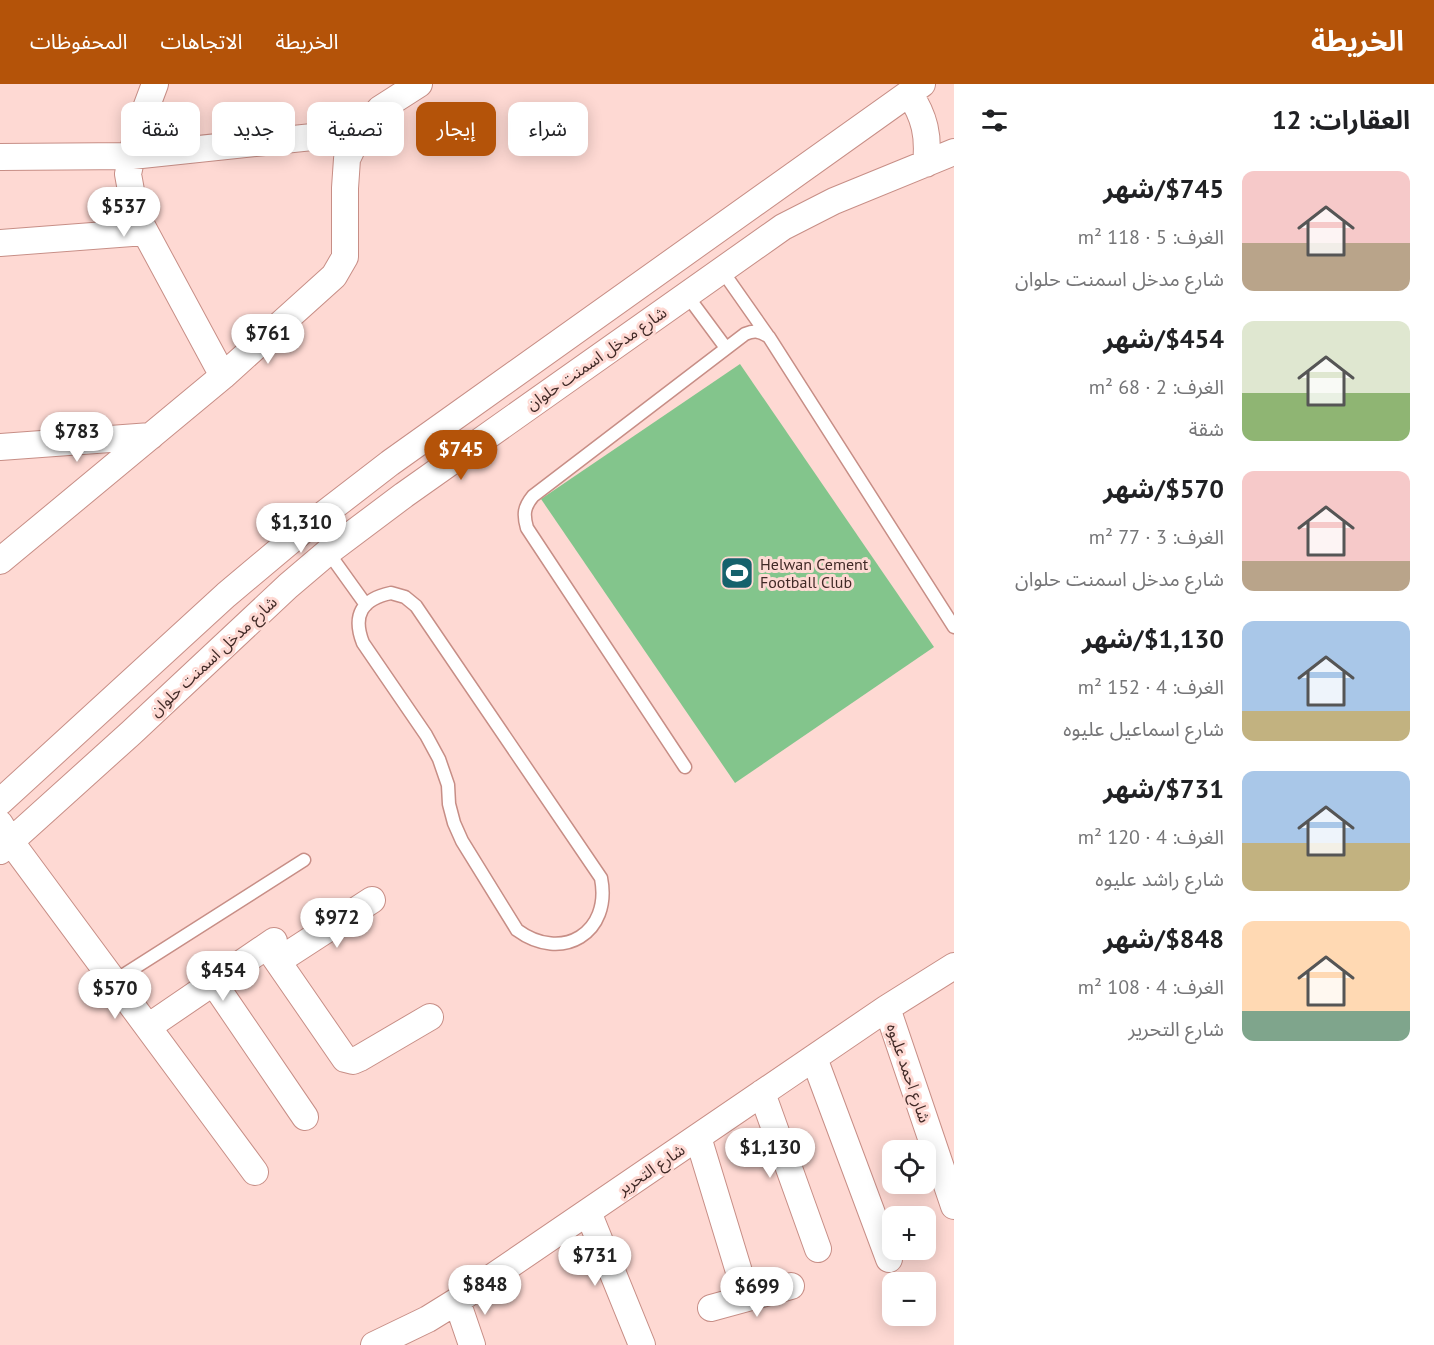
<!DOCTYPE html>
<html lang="ar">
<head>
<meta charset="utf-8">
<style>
	:root { --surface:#fff; --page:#f6f6f6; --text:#202124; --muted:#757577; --accent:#b45309 }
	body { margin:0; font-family:"PT Sans","Noto Sans Arabic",sans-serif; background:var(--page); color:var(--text); direction:rtl; height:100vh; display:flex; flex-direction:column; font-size:22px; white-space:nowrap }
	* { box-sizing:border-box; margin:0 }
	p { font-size:20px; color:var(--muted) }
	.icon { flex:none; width:33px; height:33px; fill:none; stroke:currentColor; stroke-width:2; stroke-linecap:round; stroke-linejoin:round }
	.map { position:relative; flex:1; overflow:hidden; direction:ltr }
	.details { display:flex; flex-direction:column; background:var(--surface); width:480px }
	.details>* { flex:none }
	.guide { position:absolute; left:18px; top:18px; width:570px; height:54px; direction:rtl; display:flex; gap:12px }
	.tools { position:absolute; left:882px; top:1056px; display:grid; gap:12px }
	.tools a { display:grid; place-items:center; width:54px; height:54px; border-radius:12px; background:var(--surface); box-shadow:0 3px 15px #0003; font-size:30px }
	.price { position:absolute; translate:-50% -51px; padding:0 14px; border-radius:21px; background:#fff; color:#222; font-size:20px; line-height:39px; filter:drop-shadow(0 2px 3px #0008) }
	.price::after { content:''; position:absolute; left:50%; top:36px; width:18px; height:14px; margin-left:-9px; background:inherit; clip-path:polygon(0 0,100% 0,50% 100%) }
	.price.current { background:var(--accent); color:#fff }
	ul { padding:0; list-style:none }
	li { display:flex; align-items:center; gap:18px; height:150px; padding:0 24px }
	li span { display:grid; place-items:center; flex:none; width:168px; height:120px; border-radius:12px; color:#555 }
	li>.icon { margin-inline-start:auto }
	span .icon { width:72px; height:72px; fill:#fffc; stroke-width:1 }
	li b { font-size:26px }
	h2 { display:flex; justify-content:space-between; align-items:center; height:72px; padding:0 24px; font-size:26px }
	.chip { padding:0 21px; border-radius:12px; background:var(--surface); box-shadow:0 3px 15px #0003; font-size:21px; line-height:54px }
	.chip.current { background:var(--accent); color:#fff }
	header { display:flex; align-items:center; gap:36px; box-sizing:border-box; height:84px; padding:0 30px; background:var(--accent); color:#fff }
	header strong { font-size:28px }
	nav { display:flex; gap:33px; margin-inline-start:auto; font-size:21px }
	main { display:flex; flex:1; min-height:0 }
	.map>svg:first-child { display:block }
	.pitch { fill:#83c58c }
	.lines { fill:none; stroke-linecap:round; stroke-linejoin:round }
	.service-casing { stroke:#c78e86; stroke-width:15 }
	.minor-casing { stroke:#c78e86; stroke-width:28 }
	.service { stroke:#fff; stroke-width:12 }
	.minor { stroke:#fff; stroke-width:26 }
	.labels { text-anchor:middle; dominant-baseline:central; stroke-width:6; stroke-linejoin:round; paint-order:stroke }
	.street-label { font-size:16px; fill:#412a27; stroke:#fed9d3 }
	.poi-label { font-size:16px; fill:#412a27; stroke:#fed9d3; text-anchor:start }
</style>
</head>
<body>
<header>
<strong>الخريطة</strong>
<nav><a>الخريطة</a><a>الاتجاهات</a><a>المحفوظات</a></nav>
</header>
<main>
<section class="details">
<h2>العقارات: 12<svg class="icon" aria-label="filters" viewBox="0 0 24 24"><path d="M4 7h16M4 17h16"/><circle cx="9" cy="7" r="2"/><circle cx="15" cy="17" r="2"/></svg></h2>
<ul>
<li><span style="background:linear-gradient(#f6c9c9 60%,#b9a48a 0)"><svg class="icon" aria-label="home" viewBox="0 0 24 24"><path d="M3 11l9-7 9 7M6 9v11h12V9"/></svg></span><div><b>$745/شهر</b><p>الغرف: 5 · 118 m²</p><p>شارع مدخل اسمنت حلوان</p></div></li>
<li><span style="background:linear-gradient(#dfe7d0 60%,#8fb573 0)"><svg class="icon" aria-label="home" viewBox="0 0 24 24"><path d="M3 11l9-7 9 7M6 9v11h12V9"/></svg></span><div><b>$454/شهر</b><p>الغرف: 2 · 68 m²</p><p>شقة</p></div></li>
<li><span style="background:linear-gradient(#f6c9c9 75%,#b9a48a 0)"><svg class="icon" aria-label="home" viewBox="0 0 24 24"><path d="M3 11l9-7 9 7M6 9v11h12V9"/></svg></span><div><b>$570/شهر</b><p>الغرف: 3 · 77 m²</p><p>شارع مدخل اسمنت حلوان</p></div></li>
<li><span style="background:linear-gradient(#a9c7e8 75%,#c2b280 0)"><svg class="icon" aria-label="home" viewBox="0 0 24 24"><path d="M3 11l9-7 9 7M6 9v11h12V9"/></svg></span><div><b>$1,130/شهر</b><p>الغرف: 4 · 152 m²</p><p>شارع اسماعيل عليوه</p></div></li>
<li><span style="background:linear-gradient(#a9c7e8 60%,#c2b280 0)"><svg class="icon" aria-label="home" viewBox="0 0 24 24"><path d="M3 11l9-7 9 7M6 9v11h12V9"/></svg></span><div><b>$731/شهر</b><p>الغرف: 4 · 120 m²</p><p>شارع راشد عليوه</p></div></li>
<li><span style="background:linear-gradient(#ffd9b3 75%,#7fa58c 0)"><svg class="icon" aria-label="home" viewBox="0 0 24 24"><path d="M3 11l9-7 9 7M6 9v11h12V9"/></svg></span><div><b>$848/شهر</b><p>الغرف: 4 · 108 m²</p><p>شارع التحرير</p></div></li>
</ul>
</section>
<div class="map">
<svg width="954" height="1261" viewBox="0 0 954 1261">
	<rect width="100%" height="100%" fill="#fed9d3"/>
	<path class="pitch" d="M740,280l194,283 -199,136 -194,-284z"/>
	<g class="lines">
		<defs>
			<path id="service" d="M721,185l47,67
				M686,210l40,54
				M328,468l38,53
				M391,509l14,4 11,9 185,272c11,55 -39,85 -84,52l-55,-89 -8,-18 -5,-19 -1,-19 -9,-26 -13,-24 -63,-92c-11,-28 -1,-44 28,-50z
				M685,683l-158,-239c-4,-14 -3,-21 6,-32l212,-162c10,-4 15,-3 24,3l185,290
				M114,897l190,-121"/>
			<path id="minor" d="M155,0l-18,48 -9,42 7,39 88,163
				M909,9c16,24 20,43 17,71
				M0,73l132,-1 228,-24
				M0,159l145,-11
				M0,363l151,-11
				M0,477l223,-185 111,-100 11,-19v-69l2,-29 13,-27 20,-23 39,-25
				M0,718l226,-207 81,-68 83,-64 532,-379
				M0,740l11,18 244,330
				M0,767l131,-118 157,-147 40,-34 76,-57 379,-268 51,-26 120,-49
				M267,862l78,113 8,2 7,-3 70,-41
				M278,877l94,-61
				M213,898l92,135
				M887,924l67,198
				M148,943l126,-86
				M814,974l75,201
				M762,1009l56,156
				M698,1053l49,161
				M588,1128l54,133
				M457,1217l15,44
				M711,1224l80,-22
				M374,1261l54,-26 29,-18 430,-293 67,-42"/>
		</defs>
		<use href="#service" class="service-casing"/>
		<use href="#minor" class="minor-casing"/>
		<use href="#service" class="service"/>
		<use href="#minor" class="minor"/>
	</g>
	<defs>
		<symbol id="stadium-square" viewBox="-11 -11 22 22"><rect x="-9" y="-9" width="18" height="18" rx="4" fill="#15626c" stroke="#fed9d3"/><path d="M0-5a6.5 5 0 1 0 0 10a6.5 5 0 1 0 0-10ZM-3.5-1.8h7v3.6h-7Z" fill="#fff"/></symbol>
	</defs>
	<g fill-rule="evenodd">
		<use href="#stadium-square" x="718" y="470" width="38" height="38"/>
	</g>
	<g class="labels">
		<g class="street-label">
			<text transform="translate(596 274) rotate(-35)">شارع مدخل اسمنت حلوان</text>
			<text transform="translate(213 572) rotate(-43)">شارع مدخل اسمنت حلوان</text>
			<text transform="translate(909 989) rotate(71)">شارع احمد عليوه</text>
			<text transform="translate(651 1085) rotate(-34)">شارع التحرير</text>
		</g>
		<g class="poi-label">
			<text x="760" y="480">Helwan Cement<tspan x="760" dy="18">Football Club</tspan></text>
		</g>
	</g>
</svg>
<div class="tools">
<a><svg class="icon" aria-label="locate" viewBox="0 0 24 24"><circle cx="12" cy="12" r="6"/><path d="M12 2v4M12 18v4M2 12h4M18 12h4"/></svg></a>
<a>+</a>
<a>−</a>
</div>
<b class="price" style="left:124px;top:154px">$537</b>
<b class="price" style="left:268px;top:281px">$761</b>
<b class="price" style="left:77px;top:379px">$783</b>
<b class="price current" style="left:461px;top:397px">$745</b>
<b class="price" style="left:301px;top:470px">$1,310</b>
<b class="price" style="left:337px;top:865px">$972</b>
<b class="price" style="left:223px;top:918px">$454</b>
<b class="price" style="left:115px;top:936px">$570</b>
<b class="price" style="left:770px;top:1095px">$1,130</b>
<b class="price" style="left:595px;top:1203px">$731</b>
<b class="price" style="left:485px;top:1232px">$848</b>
<b class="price" style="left:757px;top:1234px">$699</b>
<div class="guide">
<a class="chip">شراء</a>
<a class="chip current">إيجار</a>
<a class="chip">تصفية</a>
<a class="chip">جديد</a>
<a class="chip">شقة</a>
</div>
</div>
</main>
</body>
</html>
